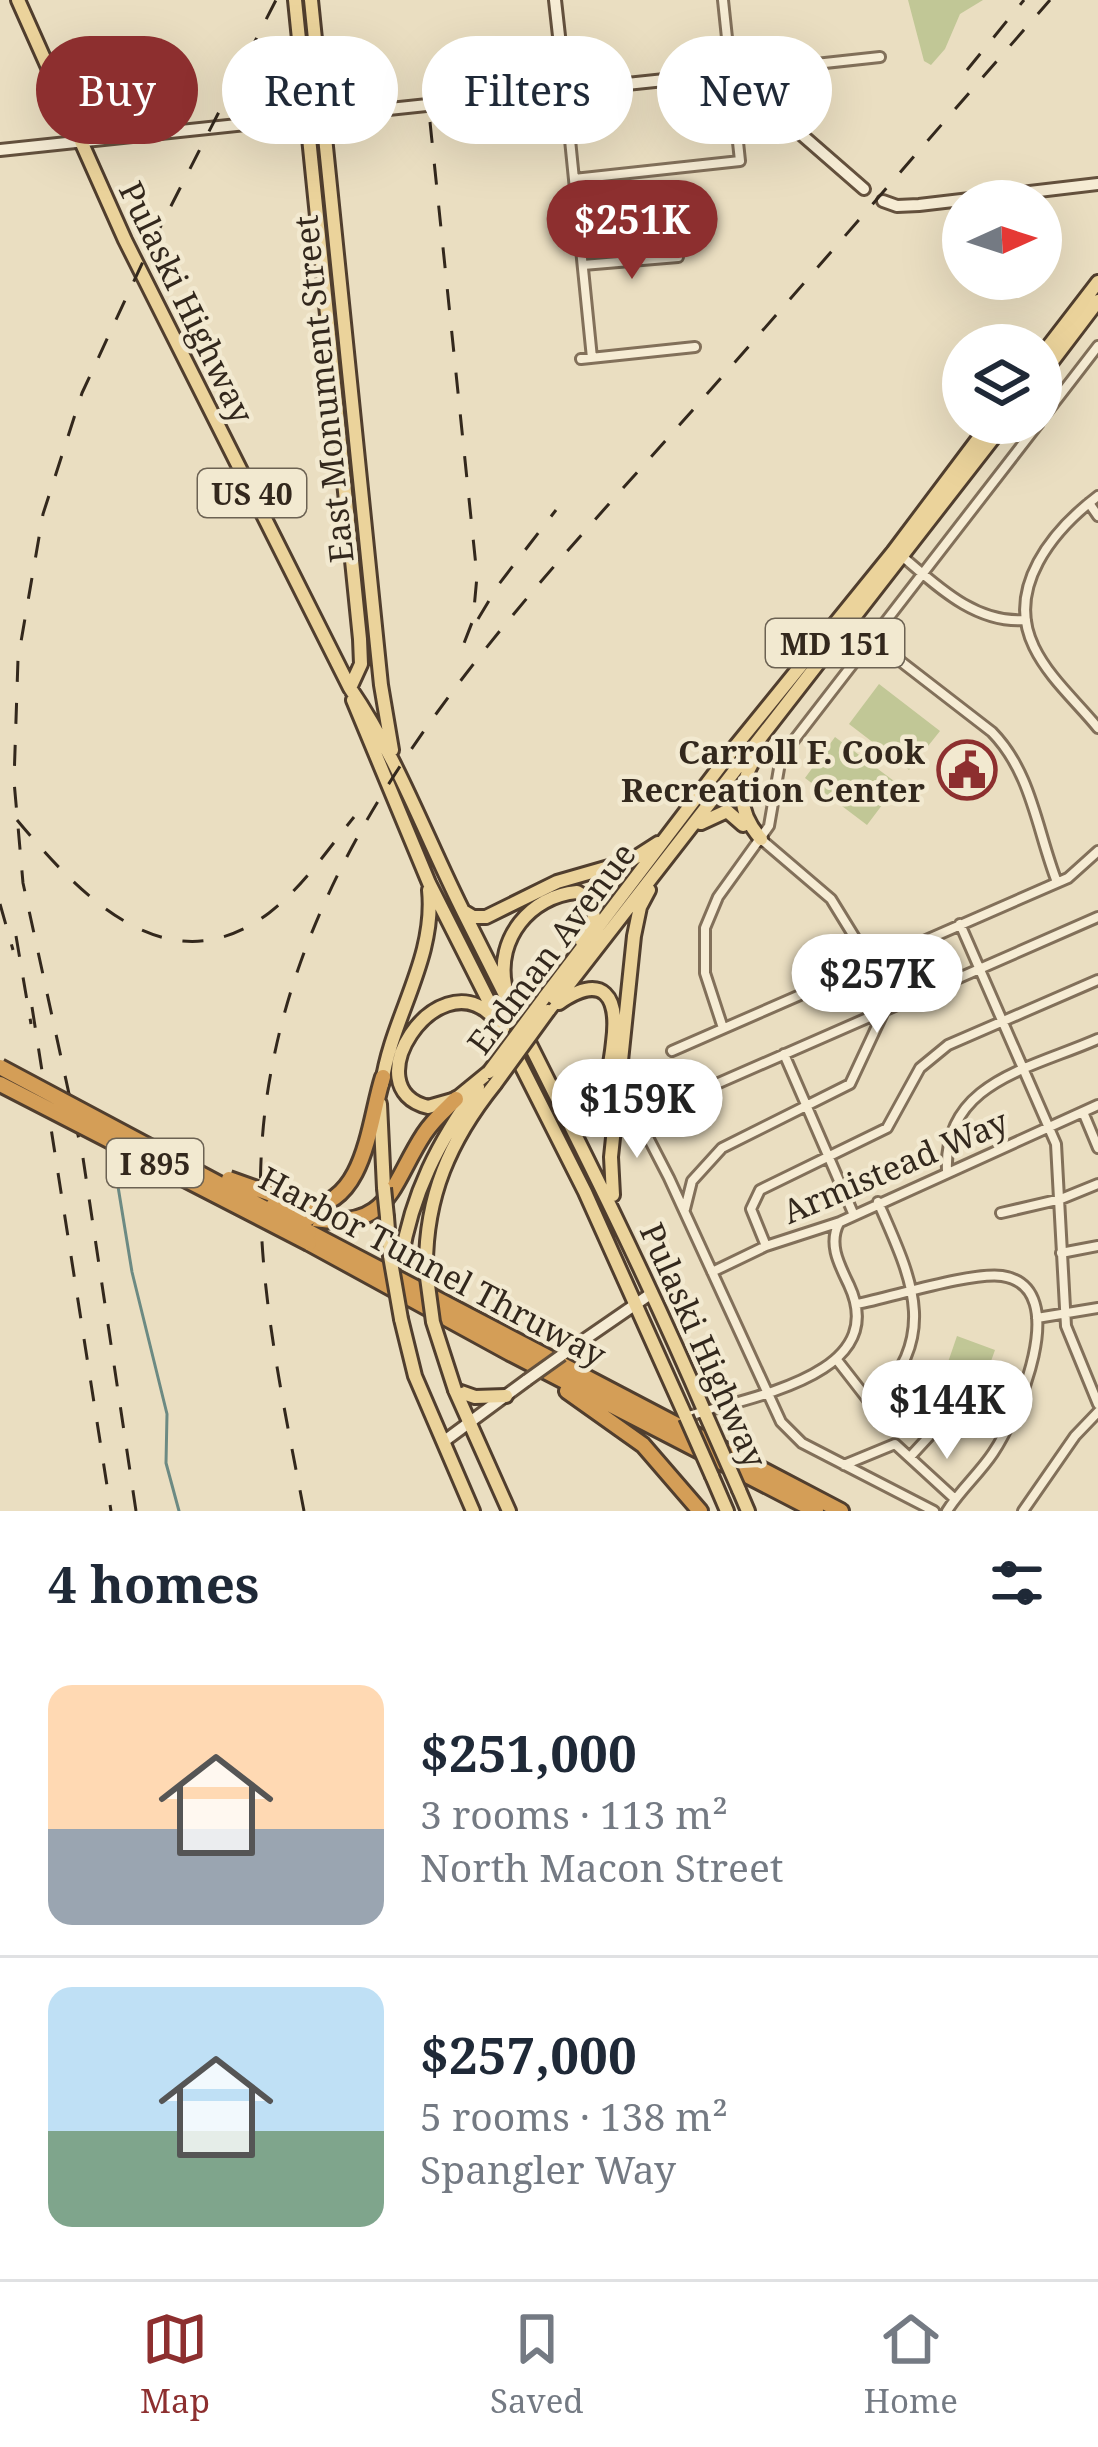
<!DOCTYPE html>
<html lang="en">
<head>
<meta charset="utf-8">
<style>
	:root { --surface:#fff; --page:#f6f6f7; --text:#1f2937; --muted:#747a83; --line:#e0e1e3; --accent:#8d2f2f }
	body { margin:0; font-family:"Noto Serif",serif; background:var(--page); color:var(--text); height:100vh; display:flex; flex-direction:column; font-size:45px; white-space:nowrap }
	* { box-sizing:border-box; margin:0 }
	p { font-size:39px; color:var(--muted) }
	.icon { flex:none; width:66px; height:66px; fill:none; stroke:currentColor; stroke-width:2; stroke-linecap:round; stroke-linejoin:round }
	.map { position:relative; height:1511px; overflow:hidden }
	.panel { display:flex; flex-direction:column; background:var(--surface); flex:1 }
	.panel>* { flex:none }
	.guide { position:absolute; left:36px; top:36px; width:1026px; height:108px; display:flex; gap:24px }
	.needle { width:78px; rotate:87deg }
	.buttons { position:absolute; left:942px; top:180px; display:grid; gap:24px }
	.buttons a { display:grid; place-items:center; width:120px; height:120px; border-radius:50%; background:var(--surface); box-shadow:0 12px 48px #0002; font-size:60px }
	.price { position:absolute; translate:-50% -102px; padding:0 27px; border-radius:42px; background:#fff; color:#222; font-size:39px; line-height:78px; filter:drop-shadow(0 3px 6px #0008) }
	.price::after { content:''; position:absolute; left:50%; top:72px; width:36px; height:27px; margin-left:-18px; background:inherit; clip-path:polygon(0 0,100% 0,50% 100%) }
	.price.selected { background:var(--accent); color:#fff }
	ul { padding:0; list-style:none }
	li { display:flex; align-items:center; gap:36px; height:300px; padding:0 48px }
	li+li { border-top:3px solid var(--line) }
	li span { display:grid; place-items:center; flex:none; width:336px; height:240px; border-radius:24px; color:#555 }
	li>.icon { margin-inline-start:auto }
	span .icon { width:144px; height:144px; fill:#fffc; stroke-width:1 }
	li b { font-size:51px }
	h2 { display:flex; justify-content:space-between; align-items:center; height:144px; padding:0 48px; font-size:51px }
	.chip { padding:0 42px; border-radius:54px; background:var(--surface); box-shadow:0 12px 48px #0002; font-size:42px; line-height:108px }
	.chip.selected { background:var(--accent); color:#fff }
	.menu { display:flex; justify-content:space-around; align-items:center; height:168px; border-top:3px solid var(--line); background:var(--surface); font-size:33px; color:var(--muted) }
	.menu a { display:grid; justify-items:center; gap:6px }
	.menu .selected { color:var(--accent) }
	.map>svg:first-child { display:block }
	.green { fill:#c1c796 }
	.lines { fill:none; stroke-linecap:round; stroke-linejoin:round }
	.stream { stroke:#6c8a83; stroke-width:3 }
	.street-casing { stroke:#82705a; stroke-width:14 }
	.secondary-casing { stroke:#64513d; stroke-width:16 }
	.primary-casing { stroke:#503e2e; stroke-width:18 }
	.highway-casing { stroke:#503e2e; stroke-width:20 }
	.street { stroke:#f6ecd4; stroke-width:8 }
	.secondary { stroke:#f6ecd4; stroke-width:10 }
	.primary { stroke:#ebd39b; stroke-width:12 }
	.highway { stroke:#d49e57; stroke-width:14 }
	.rail { stroke:#33281d; stroke-width:3; stroke-dasharray:21 21; stroke-linecap:butt }
	.secondary-bridge-casing { stroke:#64513d; stroke-width:16; stroke-linecap:butt }
	.primary-bridge-casing { stroke:#503e2e; stroke-width:18; stroke-linecap:butt }
	.highway-bridge-casing { stroke:#503e2e; stroke-width:20; stroke-linecap:butt }
	.secondary-bridge { stroke:#f6ecd4; stroke-width:10 }
	.primary-bridge { stroke:#ebd39b; stroke-width:12 }
	.highway-bridge { stroke:#d49e57; stroke-width:14 }
	.labels { text-anchor:middle; dominant-baseline:central; stroke-width:9; stroke-linejoin:round; paint-order:stroke }
	.shield { fill:#f2e9d0; stroke:#6c6253; stroke-width:3 }
	.shield-label { font-size:30px; font-weight:bold; fill:#33281d }
	.street-label { font-size:33px; fill:#33281d; stroke:#f2e9d0 }
	.poi-label { font-size:33px; font-weight:bold; fill:#33281d; stroke:#f2e9d0; text-anchor:end }
</style>
</head>
<body>
<div class="map">
<svg width="1098" height="1511" viewBox="0 0 1098 1511">
	<rect width="100%" height="100%" fill="#eadec1"/>
	<path class="green" d="M908,0h75l-23,14 -15,35 -14,16 -7,-4z
		M879,684l61,47 -31,39 -60,-46z
		M835,737l63,47 -31,41 -62,-47z
		M957,1336l38,14 -23,64 -37,-14z"/>
	<g class="lines">
		<path class="stream" d="M114,1162l18,110 35,142 -1,49 13,48"/>
		<defs>
			<path id="street" d="M733,73l147,-16
				M565,90l27,268
				M574,179l166,-18 -17,-161
				M583,265l95,-8
				M581,359l114,-12
				M1041,420l57,-74
				M1098,496c-45,34 -93,92 -64,151 15,31 43,55 64,81
				M1089,503l9,13
				M902,556c36,31 74,68 124,64
				M851,623l141,109c40,41 45,99 65,150
				M762,840l69,59 40,65
				M960,924l96,220 10,182 32,78
				M723,1028l-18,-55v-45l13,-31 51,-71 12,-69 258,-334
				M672,1051l396,-173 30,-27
				M784,1054l69,159
				M620,1083l49,95 112,244 21,21 132,68
				M1083,1112l15,36
				M616,1128l482,-211
				M947,1171c-4,-89 83,-102 151,-132
				M685,1209l7,-28 30,-33 128,-64 35,-75
				M1001,1213l60,-14 37,-15
				M766,1246l-15,-37 9,-19 127,-62 33,-60 28,-23 150,-65
				M1061,1253l37,-7
				M712,1272l54,-26 74,-24 258,-117
				M857,1304c36,-7 113,-32 145,-28 73,11 14,143 -9,177 -14,21 -33,37 -46,58
				M1037,1318l61,-10
				M837,1360l35,45c69,-70 40,-125 6,-203
				M686,1417c60,-20 206,-40 163,-132 -10,-21 -21,-41 -10,-62
				M910,1457l34,-37
				M844,1465l51,-21 60,55
				M1023,1511l52,-75 23,-24"/>
			<path id="secondary" d="M555,0l10,90
				M0,150l731,-77 133,116
				M883,201l14,5 22,-1 179,-21
				M562,1355l90,-62
				M443,1442l84,-62"/>
			<path id="primary" d="M18,0l107,240 225,448c48,70 77,152 115,227 83,166 168,329 241,500
				M295,0l65,639 1,25 -11,24
				M311,0l70,685 11,65
				M1041,356l57,-74
				M1041,376l57,-75
				M353,700l76,183 156,309 101,225
				M757,754c-19,32 -21,56 4,85
				M701,823l26,-12 16,14
				M463,911l10,6h13l71,-35 73,-21 28,-18
				M505,985c-9,-46 25,-89 72,-93l15,9 2,18 -12,23
				M544,998l190,-250 159,-196 97,-129
				M548,1011l457,-588
				M489,1072l-33,27 -28,8c-75,-18 8,-145 63,-92
				M382,1084c9,-66 54,-125 47,-194
				M553,1086c47,32 56,-4 60,-44 6,-45 -9,-70 -54,-39
				M380,1104l4,84
				M613,1195l-2,-38 23,-221 6,-29 9,-17
				M387,1217l3,39
				M401,1260c11,-67 37,-118 77,-173
				M426,1270c-1,-73 24,-130 69,-186
				M401,1319l14,57 58,135
				M455,1390l54,121
				M455,1390l20,7 31,-1
				M712,1476l15,35
				M739,1490l9,21"/>
			<path id="highway" d="M308,1207c58,-4 61,-87 75,-130
				M309,1218c81,15 81,-32 115,-84 9,-14 21,-24 32,-35
				M309,1232l532,279
				M309,1243l201,110 306,158
				M567,1391l76,54 57,66"/>
		</defs>
		<use href="#street" class="street-casing"/>
		<use href="#secondary" class="secondary-casing"/>
		<use href="#primary" class="primary-casing"/>
		<use href="#highway" class="highway-casing"/>
		<use href="#street" class="street"/>
		<use href="#secondary" class="secondary"/>
		<use href="#primary" class="primary"/>
		<use href="#highway" class="highway"/>
		<path class="rail" d="M967,70l57,-70
			M430,122l47,454 -4,44 -12,31
			M478,619l21,-35 57,-74
			M17,820c62,74 150,170 252,93 34,-26 59,-64 85,-96
			M0,904l13,46
			M16,936l15,88
			M32,1007l79,504
			M136,1511l-53,-353 -60,-275 -9,-102 4,-122 25,-145 39,-121 64,-138 130,-255
			M304,1511c-28,-146 -61,-290 -33,-439 49,-268 255,-473 428,-669 118,-134 234,-269 351,-403"/>
		<defs>
			<path id="secondary-bridge" d="M527,1380l35,-25"/>
			<path id="primary-bridge" d="M489,1072l55,-74
				M495,1084l53,-73
				M384,1188l3,29
				M390,1256l11,63
				M426,1270l7,52 22,68
				M706,1415l33,75
				M686,1417l26,59"/>
			<path id="highway-bridge" d="M0,1067l309,165
				M0,1084l309,159
				M229,1179l79,28
				M274,1204l35,14"/>
		</defs>
		<use href="#secondary-bridge" class="secondary-bridge-casing"/>
		<use href="#primary-bridge" class="primary-bridge-casing"/>
		<use href="#highway-bridge" class="highway-bridge-casing"/>
		<use href="#secondary-bridge" class="secondary-bridge"/>
		<use href="#primary-bridge" class="primary-bridge"/>
		<use href="#highway-bridge" class="highway-bridge"/>
	</g>
	<defs>
		<symbol id="civic-ring" viewBox="-11 -11 22 22"><circle r="9.5" fill="#f2e9d0" stroke="#8d2f2f" stroke-width="1.5"/><path d="M-.6-6.5H3V-4.5H.6V-3L4-1V1h2V6H-6V1h2V-1L-.6-3ZM-1.2 2.5V6h2.4V2.5Z" fill="#8d2f2f"/></symbol>
	</defs>
	<g fill-rule="evenodd">
		<use href="#civic-ring" x="934" y="737" width="66" height="66"/>
	</g>
	<g class="labels">
		<g class="shield">
			<rect x="198" y="469" width="108" height="48" rx="9"/>
			<rect x="766" y="619" width="138" height="48" rx="9"/>
			<rect x="107" y="1139" width="96" height="48" rx="9"/>
		</g>
		<g class="shield-label">
			<text x="252" y="493">US 40</text>
			<text x="835" y="643">MD 151</text>
			<text x="155" y="1163">I 895</text>
		</g>
		<g class="street-label">
			<text transform="translate(187 302) rotate(64)">Pulaski Highway</text>
			<text transform="translate(323 389) rotate(-96)">East Monument Street</text>
			<text transform="translate(551 948) rotate(-53)">Erdman Avenue</text>
			<text transform="translate(895 1166) rotate(-23)">Armistead Way</text>
			<text transform="translate(433 1266) rotate(28)">Harbor Tunnel Thruway</text>
			<text transform="translate(704 1345) rotate(66)">Pulaski Highway</text>
		</g>
		<g class="poi-label">
			<text x="925" y="751">Carroll F. Cook<tspan x="925" dy="38">Recreation Center</tspan></text>
		</g>
	</g>
</svg>
<div class="buttons">
<a><svg class="needle" viewBox="-14 -14 28 28"><path d="M0-13l5 13h-10z" fill="#e53935"/><path d="M0 13l5-13h-10z" fill="#747a83"/></svg></a>
<a><svg class="icon" aria-label="layers" viewBox="0 0 24 24"><path d="M12 4l9 5-9 5-9-5zM3 14l9 5 9-5"/></svg></a>
</div>
<b class="price selected" style="left:632px;top:282px">$251K</b>
<b class="price" style="left:877px;top:1036px">$257K</b>
<b class="price" style="left:637px;top:1161px">$159K</b>
<b class="price" style="left:947px;top:1462px">$144K</b>
<div class="guide">
<a class="chip selected">Buy</a>
<a class="chip">Rent</a>
<a class="chip">Filters</a>
<a class="chip">New</a>
</div>
</div>
<section class="panel">
<h2>4 homes<svg class="icon" aria-label="filters" viewBox="0 0 24 24"><path d="M4 7h16M4 17h16"/><circle cx="9" cy="7" r="2"/><circle cx="15" cy="17" r="2"/></svg></h2>
<ul>
<li><span style="background:linear-gradient(#ffd9b3 60%,#9aa5b1 0)"><svg class="icon" aria-label="home" viewBox="0 0 24 24"><path d="M3 11l9-7 9 7M6 9v11h12V9"/></svg></span><div><b>$251,000</b><p>3 rooms · 113 m²</p><p>North Macon Street</p></div></li>
<li><span style="background:linear-gradient(#bfe0f5 60%,#7fa58c 0)"><svg class="icon" aria-label="home" viewBox="0 0 24 24"><path d="M3 11l9-7 9 7M6 9v11h12V9"/></svg></span><div><b>$257,000</b><p>5 rooms · 138 m²</p><p>Spangler Way</p></div></li>
</ul>
</section>
<nav class="menu">
<a class="selected"><svg class="icon" aria-label="map" viewBox="0 0 24 24"><path d="M3 6l6-2 6 2 6-2v14l-6 2-6-2-6 2zM9 4v14M15 6v14"/></svg>Map</a>
<a><svg class="icon" aria-label="saved" viewBox="0 0 24 24"><path d="M7 4h10v16l-5-4-5 4z"/></svg>Saved</a>
<a><svg class="icon" aria-label="home" viewBox="0 0 24 24"><path d="M3 11l9-7 9 7M6 9v11h12V9"/></svg>Home</a>
</nav>
</body>
</html>
